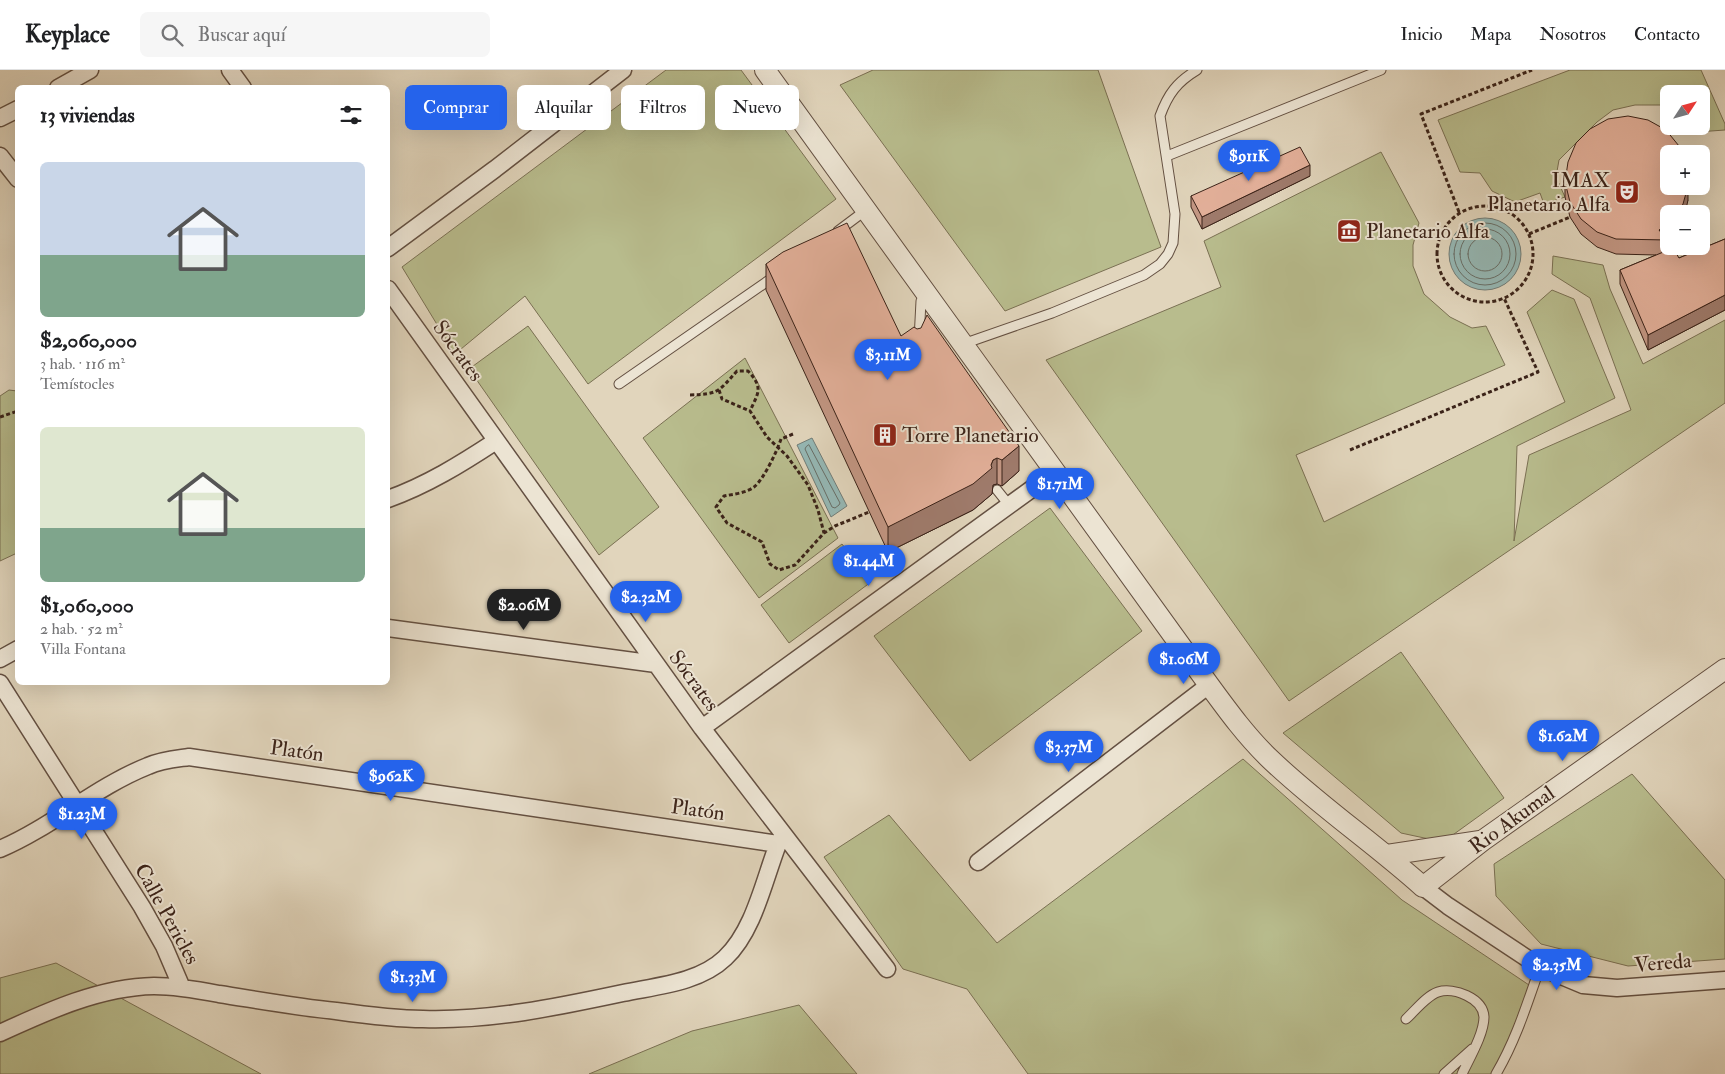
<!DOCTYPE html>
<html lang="es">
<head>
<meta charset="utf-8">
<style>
	:root { --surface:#fff; --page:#f6f6f6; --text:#202124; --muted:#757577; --line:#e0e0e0; --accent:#2563eb }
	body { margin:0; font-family:"IM FELL Double Pica",serif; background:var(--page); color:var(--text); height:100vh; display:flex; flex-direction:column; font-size:19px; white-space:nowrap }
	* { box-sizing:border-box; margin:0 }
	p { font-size:16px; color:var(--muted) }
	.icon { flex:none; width:28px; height:28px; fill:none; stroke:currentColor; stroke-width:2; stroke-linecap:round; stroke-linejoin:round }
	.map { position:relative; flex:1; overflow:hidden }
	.sheet { position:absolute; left:15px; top:15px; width:375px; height:600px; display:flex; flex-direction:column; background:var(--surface); border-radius:8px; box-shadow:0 5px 20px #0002 }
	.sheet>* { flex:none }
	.hud { position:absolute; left:405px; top:15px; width:475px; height:45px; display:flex; gap:10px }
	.needle { width:32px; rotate:54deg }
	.buttons { position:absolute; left:1660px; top:15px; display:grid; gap:10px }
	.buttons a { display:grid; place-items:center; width:50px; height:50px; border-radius:8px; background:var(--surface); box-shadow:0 5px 20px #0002; font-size:25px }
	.price { position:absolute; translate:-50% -42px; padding:0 11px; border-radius:18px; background:var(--accent); color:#fff; font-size:16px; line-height:32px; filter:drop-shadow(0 1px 2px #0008) }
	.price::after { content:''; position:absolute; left:50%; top:30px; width:15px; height:11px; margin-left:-8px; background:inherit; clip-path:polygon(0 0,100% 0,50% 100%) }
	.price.selected { background:#222; color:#fff }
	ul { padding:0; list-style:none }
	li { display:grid; align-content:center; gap:10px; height:265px; padding:0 25px }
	li span { display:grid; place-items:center; height:155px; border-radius:8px; color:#555 }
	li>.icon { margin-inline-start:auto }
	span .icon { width:90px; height:90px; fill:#fffc; stroke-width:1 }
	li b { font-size:21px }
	h2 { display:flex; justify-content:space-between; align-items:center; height:60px; padding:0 25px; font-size:21px }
	.chip { padding:0 18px; border-radius:8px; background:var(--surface); box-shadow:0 5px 20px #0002; font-size:18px; line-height:45px }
	.chip.selected { background:var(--accent); color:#fff }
	header { display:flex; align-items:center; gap:30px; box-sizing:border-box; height:70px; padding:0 25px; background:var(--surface); border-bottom:1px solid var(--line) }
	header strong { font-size:24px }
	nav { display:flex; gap:28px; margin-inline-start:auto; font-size:18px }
	.search { width:350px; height:45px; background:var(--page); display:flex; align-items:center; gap:12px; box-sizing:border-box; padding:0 18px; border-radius:8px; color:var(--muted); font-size:19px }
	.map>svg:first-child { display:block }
	.green { fill:#b8bc8d; stroke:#7a7053 }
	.water { fill:#95b8b5; stroke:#717c77 }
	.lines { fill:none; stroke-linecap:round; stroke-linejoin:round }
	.shore { stroke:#686e67; stroke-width:1 }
	.service-casing { stroke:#645042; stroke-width:11 }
	.minor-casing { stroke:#645042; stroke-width:19 }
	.tertiary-casing { stroke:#645042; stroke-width:22 }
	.path { stroke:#3b2319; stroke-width:3; stroke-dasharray:4 2.5; stroke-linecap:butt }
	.service { stroke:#ece4d3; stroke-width:9 }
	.minor { stroke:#ece4d3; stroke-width:16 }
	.tertiary { stroke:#ece4d3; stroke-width:20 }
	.wall { fill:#c39784; stroke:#3b2319 }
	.shaded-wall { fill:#9f7b6c; stroke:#3b2319 }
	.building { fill:#e3b09a; stroke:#3b2319 }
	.labels { text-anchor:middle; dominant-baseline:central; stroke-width:4; stroke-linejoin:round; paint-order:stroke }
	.poi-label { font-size:21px; fill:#3b2319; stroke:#ece4d3; text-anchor:start }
	.street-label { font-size:21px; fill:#3b2319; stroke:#ece4d3 }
</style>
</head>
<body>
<header>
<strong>Keyplace</strong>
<div class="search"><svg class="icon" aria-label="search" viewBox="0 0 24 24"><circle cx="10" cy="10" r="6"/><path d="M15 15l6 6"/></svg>Buscar aquí</div>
<nav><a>Inicio</a><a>Mapa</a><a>Nosotros</a><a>Contacto</a></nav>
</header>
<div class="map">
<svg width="1725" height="1004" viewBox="0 0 1725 1004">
	<rect width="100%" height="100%" fill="#e1d5bc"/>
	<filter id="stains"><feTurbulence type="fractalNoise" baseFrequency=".004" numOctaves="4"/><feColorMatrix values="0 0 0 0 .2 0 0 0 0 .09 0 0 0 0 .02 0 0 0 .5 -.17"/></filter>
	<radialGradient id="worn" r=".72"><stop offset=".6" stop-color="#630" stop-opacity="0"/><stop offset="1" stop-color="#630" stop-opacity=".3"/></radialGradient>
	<path class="green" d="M666,0h75l95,129 -248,185 -63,-88 -70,58 -53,-87z
		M873,0h225l63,177 -156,64 -165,-226z
		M1570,0h131l24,54v6l-28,2 -6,-6h10v-32h-32v16l-9,-5h-25l-22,5 -16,12 -38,38 -3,17 9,20 -21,7 -4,-11 -25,9 -23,-11 -12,-18 -20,-1 -22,-52z
		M1381,82l38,71 -6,22v21l11,28 26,23 22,11 14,-2 19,39 -209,90 28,67 241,-120 -38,-90 25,-22 22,9 41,99 -98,48 -3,95 15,-86 102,-45 -41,-112 -38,-24 1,-18 50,9 7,24 33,75 82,-44v83l-436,298 -243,-341 175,-73 -17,-46z
		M528,256l131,181 -60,48 -130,-186z
		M745,288l93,180 -79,60 -116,-160z
		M9,320l8,1v162l-17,8v-165z
		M1050,438l92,123 -172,130 -96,-125z
		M842,474l29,38 -82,61 -28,-38z
		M1401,582l103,146 -61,44 -42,-9 -118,-100z
		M1243,689l159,141 127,85 -27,85 -4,4h-470l-61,-85 -64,-20 -79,-112 65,-42 108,128z
		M1632,704l93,106v79l-97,7 -87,-22 -45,-48 -2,-32z
		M56,893l205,111h-261v-96z
		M799,935l58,69h-268l103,-43z"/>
	<path class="water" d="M1449 184a36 36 0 1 1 72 0a36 36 0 1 1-72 0Z
		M812,368l35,68 -16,11 -34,-72z"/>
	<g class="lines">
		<path class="shore" d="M1454 184a31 31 0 1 1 62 0a31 31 0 1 1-62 0Z
			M1460 184a25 25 0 1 1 50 0a25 25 0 1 1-50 0Z
			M1468 184a17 17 0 1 1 34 0a17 17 0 1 1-34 0Z
			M809,375l31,58 -1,2 -4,3 -3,-1 -27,-58 1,-2z"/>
		<defs>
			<path id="service" d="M1167,86l214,-86
				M838,161l28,-21
				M919,270l2,-39 6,-6
				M963,274l89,-31 92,-38 16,-11 8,-10 5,-11 2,-29 -15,-98c8,-22 17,-34 37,-46
				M619,314l156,-108
				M997,420l12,15
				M1406,949c9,-8 20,-23 32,-27 16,-5 45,6 46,25 0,17 -15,42 -22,57
				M1444,1004l28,-25
				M1496,1004c20,-34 31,-70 44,-107"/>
			<path id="minor" d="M230,0l13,18
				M58,18l32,-18
				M0,48l18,-9
				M0,86l18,23
				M388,178l107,-79 128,-99
				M388,219l314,439 185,241
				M388,429c39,-14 73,-35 108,-58
				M388,558l268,36
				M0,589l18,-10
				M0,613l142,224 22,39 18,42
				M702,658l353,-256
				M0,779c52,-22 95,-62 148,-83 13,-6 27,-7 41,-9l589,87 7,-6
				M978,792l231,-177
				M1423,817l25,19 92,61 43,18 34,3 108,-8
				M0,963c48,-22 100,-46 154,-47 22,0 44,4 65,8 39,6 78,13 117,17 29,4 59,8 87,8 68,2 134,-12 200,-26 33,-7 76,-10 102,-35 29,-27 39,-78 53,-114"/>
			<path id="tertiary" d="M765,0l444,615c19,26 38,52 61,74 48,46 104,84 153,128l59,-46 243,-172
				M1387,785l93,-14"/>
		</defs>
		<use href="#service" class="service-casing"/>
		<use href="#minor" class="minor-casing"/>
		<use href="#tertiary" class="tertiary-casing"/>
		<path class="path" d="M1437 184a48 48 0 1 1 96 0a48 48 0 1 1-96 0Z
			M1459,142l-38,-98 111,-44
			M1529,164l41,-17
			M719,320l3,9 28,12 17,26 20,19 21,29 10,25 6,23
			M690,325c29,-1 28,-3 47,-24h11c16,17 10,22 2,40
			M0,347l18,-6
			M793,364l-12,5c-4,12 -17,40 -27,48 -8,6 -20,7 -30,9l-8,11 11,16 35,19 8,22 9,6 16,-5 29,-32 11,-7 34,-14
			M1350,380l188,-78 -34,-74"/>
		<use href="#service" class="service"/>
		<use href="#minor" class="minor"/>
		<use href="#tertiary" class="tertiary"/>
	</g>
	<path class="wall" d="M1310,106l-108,53 -11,-22v-11z
		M1565,112l123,18 -19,38 -3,2 1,11 12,7 46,-19v71l-77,40 -28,-66v-14l36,-15 -40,-1 -19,-7 -16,-13 -11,-17 -5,-20z
		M766,194l135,72 118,135 -17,15 -5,-2 -4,1 -1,9 -19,16 -85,42 -122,-262z"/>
	<path class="shaded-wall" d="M1310,95v11l-108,53v-12z
		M1688,116v14l-3,14h-8z
		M1669,153v15l-3,2 -7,-10z
		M1725,225v15l-77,40v-15z
		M1019,376v25l-17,15v-26z
		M997,388v26l-4,1 -1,9 -19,16 -85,42v-25l103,-62 2,-5z"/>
	<path class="building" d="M1628,46l20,4 18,10 13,16 4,8h-14v32h19l-5,18 -6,10h-8v9l-10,7 8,10 -51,-1 -19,-7 -16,-13 -11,-17 -5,-20 3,-20 8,-19 14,-14 18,-10z
		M1300,77l10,18 -108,52 -11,-21z
		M847,153l54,113 13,-9 3,2 4,-1 6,-13 92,131 -17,14 -5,-2 -4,2 -2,5 1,3 -19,16 -85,43 -122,-263 17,-12z
		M1725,169v56l-77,40 -28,-65 53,-22 6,10z"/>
	<defs>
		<symbol id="theatre-square" viewBox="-11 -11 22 22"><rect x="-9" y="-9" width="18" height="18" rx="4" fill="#8f2418" stroke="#ece4d3"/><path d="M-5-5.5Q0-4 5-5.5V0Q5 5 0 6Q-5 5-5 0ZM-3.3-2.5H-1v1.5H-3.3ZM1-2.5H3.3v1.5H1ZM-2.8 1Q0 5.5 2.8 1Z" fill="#fff"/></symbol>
		<symbol id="museum-square" viewBox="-11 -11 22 22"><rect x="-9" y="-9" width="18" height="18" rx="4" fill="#8f2418" stroke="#ece4d3"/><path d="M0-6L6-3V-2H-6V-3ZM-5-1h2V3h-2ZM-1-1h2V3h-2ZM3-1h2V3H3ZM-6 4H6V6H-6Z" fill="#fff"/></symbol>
		<symbol id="building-square" viewBox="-11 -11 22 22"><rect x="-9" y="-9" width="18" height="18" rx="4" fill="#8f2418" stroke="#ece4d3"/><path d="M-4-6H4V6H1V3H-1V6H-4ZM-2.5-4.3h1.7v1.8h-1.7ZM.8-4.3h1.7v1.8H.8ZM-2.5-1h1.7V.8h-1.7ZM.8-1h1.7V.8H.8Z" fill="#fff"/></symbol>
	</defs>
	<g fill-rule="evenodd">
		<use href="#theatre-square" x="1613" y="108" width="28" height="28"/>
		<use href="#museum-square" x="1335" y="147" width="28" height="28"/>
		<use href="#building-square" x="871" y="351" width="28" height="28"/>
	</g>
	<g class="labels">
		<g class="poi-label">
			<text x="1610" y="110" text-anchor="end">IMAX<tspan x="1610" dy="24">Planetario Alfa</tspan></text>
			<text x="1366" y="161">Planetario Alfa</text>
			<text x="902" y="365">Torre Planetario</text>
		</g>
		<g class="street-label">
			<text transform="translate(458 281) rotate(54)">Sócrates</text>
			<text transform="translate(694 611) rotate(54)">Sócrates</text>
			<text transform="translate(297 681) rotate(8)">Platón</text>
			<text transform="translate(698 740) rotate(8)">Platón</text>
			<text transform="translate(1512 750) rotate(-36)">Rio Akumal</text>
			<text transform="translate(167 844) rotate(61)">Calle Pericles</text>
			<text transform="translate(1663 893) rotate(-5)">Vereda</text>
		</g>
	</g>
	<rect width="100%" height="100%" filter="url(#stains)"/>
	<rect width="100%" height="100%" fill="url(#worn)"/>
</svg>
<div class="buttons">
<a><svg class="needle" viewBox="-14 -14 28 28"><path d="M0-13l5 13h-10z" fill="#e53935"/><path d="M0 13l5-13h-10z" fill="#757577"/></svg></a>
<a>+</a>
<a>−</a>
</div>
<b class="price" style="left:1249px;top:112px">$911K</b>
<b class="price" style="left:888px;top:311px">$3.11M</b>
<b class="price" style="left:1060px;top:440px">$1.71M</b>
<b class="price" style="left:869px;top:517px">$1.44M</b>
<b class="price" style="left:646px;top:553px">$2.32M</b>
<b class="price selected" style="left:524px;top:561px">$2.06M</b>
<b class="price" style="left:1184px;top:615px">$1.06M</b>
<b class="price" style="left:1563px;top:692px">$1.62M</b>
<b class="price" style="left:1069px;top:703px">$3.37M</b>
<b class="price" style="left:391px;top:732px">$962K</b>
<b class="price" style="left:82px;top:770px">$1.23M</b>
<b class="price" style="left:1557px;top:921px">$2.35M</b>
<b class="price" style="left:413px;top:933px">$1.33M</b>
<div class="hud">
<a class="chip selected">Comprar</a>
<a class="chip">Alquilar</a>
<a class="chip">Filtros</a>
<a class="chip">Nuevo</a>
</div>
<section class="sheet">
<h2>13 viviendas<svg class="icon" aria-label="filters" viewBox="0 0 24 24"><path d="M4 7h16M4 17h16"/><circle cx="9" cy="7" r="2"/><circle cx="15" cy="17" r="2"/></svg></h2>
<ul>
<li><span style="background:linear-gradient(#c9d6e8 60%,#7fa58c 0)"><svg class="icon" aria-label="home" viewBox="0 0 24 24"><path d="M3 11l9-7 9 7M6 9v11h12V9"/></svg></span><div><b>$2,060,000</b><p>3 hab. · 116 m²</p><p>Temístocles</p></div></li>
<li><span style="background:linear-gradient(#dfe7d0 65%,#7fa58c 0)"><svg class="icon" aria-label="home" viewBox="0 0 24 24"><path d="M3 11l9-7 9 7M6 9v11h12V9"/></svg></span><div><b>$1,060,000</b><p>2 hab. · 52 m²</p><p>Villa Fontana</p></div></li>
</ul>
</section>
</div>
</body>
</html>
